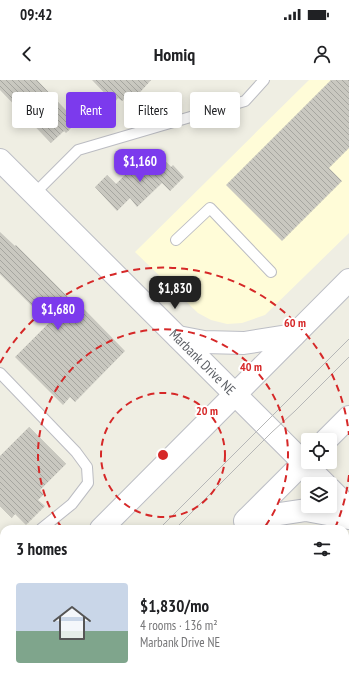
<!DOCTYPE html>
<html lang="en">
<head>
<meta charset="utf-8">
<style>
	:root { --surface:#fff; --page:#f2f2f2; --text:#202124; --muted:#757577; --accent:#7c3aed }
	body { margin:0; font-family:"PT Sans Narrow",sans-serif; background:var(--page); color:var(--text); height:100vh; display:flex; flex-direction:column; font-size:15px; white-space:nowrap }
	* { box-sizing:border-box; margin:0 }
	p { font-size:13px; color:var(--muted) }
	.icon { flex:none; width:22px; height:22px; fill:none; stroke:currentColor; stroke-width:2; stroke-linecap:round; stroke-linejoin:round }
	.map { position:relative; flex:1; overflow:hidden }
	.drawer { position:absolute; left:0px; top:445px; width:349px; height:156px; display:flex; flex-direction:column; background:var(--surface); border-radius:12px 12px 0 0; box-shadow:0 2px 10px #0003 }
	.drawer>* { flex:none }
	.top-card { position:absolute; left:12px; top:12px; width:325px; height:36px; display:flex; gap:8px }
	.fabs { position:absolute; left:301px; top:353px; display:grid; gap:8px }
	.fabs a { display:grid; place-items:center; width:36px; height:36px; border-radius:4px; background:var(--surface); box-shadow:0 2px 10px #0003; font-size:20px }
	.price { position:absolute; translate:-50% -34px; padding:0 9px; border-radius:8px; background:var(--accent); color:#fff; font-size:13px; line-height:26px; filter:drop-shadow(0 1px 2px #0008) }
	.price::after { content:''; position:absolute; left:50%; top:24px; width:12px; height:9px; margin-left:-6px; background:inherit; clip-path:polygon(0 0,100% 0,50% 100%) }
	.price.on { background:#222; color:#fff }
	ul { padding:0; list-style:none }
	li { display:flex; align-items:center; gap:12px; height:100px; padding:0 16px }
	li span { display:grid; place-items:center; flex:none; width:112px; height:80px; border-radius:4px; color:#555 }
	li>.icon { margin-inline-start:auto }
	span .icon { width:48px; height:48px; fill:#fffc; stroke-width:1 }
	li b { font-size:17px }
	h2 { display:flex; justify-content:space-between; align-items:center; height:48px; padding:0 16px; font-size:17px }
	.pill { padding:0 14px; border-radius:4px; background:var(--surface); box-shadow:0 2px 10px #0003; font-size:14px; line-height:36px }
	.pill.on { background:var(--accent); color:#fff }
	.status { display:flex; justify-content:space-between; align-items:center; height:28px; padding:0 20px; background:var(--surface); direction:ltr }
	.status svg { height:11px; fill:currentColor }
	header { display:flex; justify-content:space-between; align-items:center; height:52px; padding:0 16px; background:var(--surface); font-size:18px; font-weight:600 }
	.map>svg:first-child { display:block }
	.commercial { fill:#fffcd8 }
	.building { fill:url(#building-back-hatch) }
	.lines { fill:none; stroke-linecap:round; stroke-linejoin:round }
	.lane-casing { stroke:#bbbcc2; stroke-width:12 }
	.secondary-casing { stroke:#bcbec5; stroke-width:24 }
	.lane { stroke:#fff; stroke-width:10 }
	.secondary { stroke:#fff; stroke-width:22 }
	.tram { stroke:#b6b7b7; stroke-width:1 }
	.ring { fill:none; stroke:#d62828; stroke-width:2; stroke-dasharray:7 5 }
	.labels { text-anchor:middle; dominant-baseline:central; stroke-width:4; stroke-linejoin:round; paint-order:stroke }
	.street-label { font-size:14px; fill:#5b5e64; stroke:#fff }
	.centre { fill:#d62828; stroke:#fff; stroke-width:2 }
	.ring-label { font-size:12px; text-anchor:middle; font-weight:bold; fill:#d62828; stroke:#fff; stroke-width:4; stroke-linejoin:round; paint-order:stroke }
</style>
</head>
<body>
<div class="status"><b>09:42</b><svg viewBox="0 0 49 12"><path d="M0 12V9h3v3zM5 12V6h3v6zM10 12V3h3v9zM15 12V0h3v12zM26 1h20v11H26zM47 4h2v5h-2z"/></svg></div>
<header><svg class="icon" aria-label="back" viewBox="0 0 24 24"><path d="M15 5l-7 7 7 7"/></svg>Homiq<svg class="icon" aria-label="person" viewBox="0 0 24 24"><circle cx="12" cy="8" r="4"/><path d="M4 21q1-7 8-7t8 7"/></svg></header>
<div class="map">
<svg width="349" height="601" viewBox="0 0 349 601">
	<defs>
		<pattern id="building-back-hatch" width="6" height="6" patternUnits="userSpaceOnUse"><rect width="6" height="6" fill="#c9c8c0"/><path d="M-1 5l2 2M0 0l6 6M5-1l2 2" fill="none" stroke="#a6a6a0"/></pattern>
	</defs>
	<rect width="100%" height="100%" fill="#efeee3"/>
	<path class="commercial" d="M309,0h40v153l-84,82 -23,8 -15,1 -16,-4 -13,-7 -63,-61z
		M345,484l4,3v114h-131l4,-4h123z"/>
	<path class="building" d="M0,0h37l40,42 -11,11 -2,-2 -13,12 -51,-53z
		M92,0h59l-17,19 -5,-5 -7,7 -4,-3 -4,5z
		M331,0h18v68l-20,20 13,13 -60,60 -56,-56z
		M159,75l12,12 2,-2 11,12 -14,14 -8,-8 -25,24 -7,-9 -13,13 -22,-24 12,-12 9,9 20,-20 2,3 5,-4 4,4z
		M0,152l15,14 1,-1 55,55 1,-1 11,11 1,-1 41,42 -50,51 -5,-5 -7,8 -48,-48 34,-34 -49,-49z
		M29,347l37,37 -26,26 4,4 -6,6 7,6 -19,19 -11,-11 -3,4 -12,-12v-50z"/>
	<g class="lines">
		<defs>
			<path id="lane" d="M34,114l44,-44 167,-49 19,-21
				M176,160l34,-32 61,64
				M0,293l76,79 11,15 1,16 -16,21 -31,25
				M0,477l4,-3
				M345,561l4,-4
				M239,601l4,-4
				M308,601l4,-4"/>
			<g id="secondary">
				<path id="s1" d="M0,80l325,324"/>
				<path d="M178,257l26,5 40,1 50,-8"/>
				<path d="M326,360l23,-23"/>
				<path d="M330,409l19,19"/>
				<path d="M247,439l59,-9 43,8"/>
				<path d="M245,441l63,-63"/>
				<path d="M101,449l248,-249"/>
				<path d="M0,550l4,-4"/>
				<path d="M85,601l4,-4"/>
			</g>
		</defs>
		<use href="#lane" class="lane-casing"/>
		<use href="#secondary" class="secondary-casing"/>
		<use href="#lane" class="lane"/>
		<use href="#secondary" class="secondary"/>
		<path class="tram" d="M159,449l190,-190
			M175,449l97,-97 23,-21 54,-54
			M7,601l4,-4
			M23,601l4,-4"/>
	</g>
	<g class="ring">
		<circle cx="163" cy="375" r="62"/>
		<path d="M62 448A125 125 0 1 1 264 448"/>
		<path d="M349 395A187 187 0 0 1 335 448M0 283A187 187 0 0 1 349 355"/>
	</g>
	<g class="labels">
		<g class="street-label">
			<text stroke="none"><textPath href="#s1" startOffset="286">Marbank Drive NE</textPath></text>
		</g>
	</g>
	<circle cx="163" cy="375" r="6" class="centre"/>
	<g class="ring-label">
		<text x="295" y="247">60 m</text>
		<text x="251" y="291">40 m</text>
		<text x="207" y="335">20 m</text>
	</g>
</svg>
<div class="fabs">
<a><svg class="icon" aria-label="locate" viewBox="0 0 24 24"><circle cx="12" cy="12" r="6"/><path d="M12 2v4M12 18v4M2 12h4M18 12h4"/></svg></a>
<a><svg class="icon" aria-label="layers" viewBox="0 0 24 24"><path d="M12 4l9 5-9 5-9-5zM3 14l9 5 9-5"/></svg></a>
</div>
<b class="price" style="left:140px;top:103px">$1,160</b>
<b class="price on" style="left:175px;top:230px">$1,830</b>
<b class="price" style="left:58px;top:251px">$1,680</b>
<div class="top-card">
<a class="pill">Buy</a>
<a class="pill on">Rent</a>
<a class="pill">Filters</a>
<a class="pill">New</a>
</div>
<section class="drawer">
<h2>3 homes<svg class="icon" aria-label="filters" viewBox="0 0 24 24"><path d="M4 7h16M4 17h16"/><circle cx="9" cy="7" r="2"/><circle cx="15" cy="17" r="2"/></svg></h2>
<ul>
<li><span style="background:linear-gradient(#c9d6e8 60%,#7fa58c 0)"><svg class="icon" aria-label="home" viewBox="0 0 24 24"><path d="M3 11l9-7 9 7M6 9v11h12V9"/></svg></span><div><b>$1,830/mo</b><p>4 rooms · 136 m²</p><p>Marbank Drive NE</p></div></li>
</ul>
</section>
</div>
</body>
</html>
